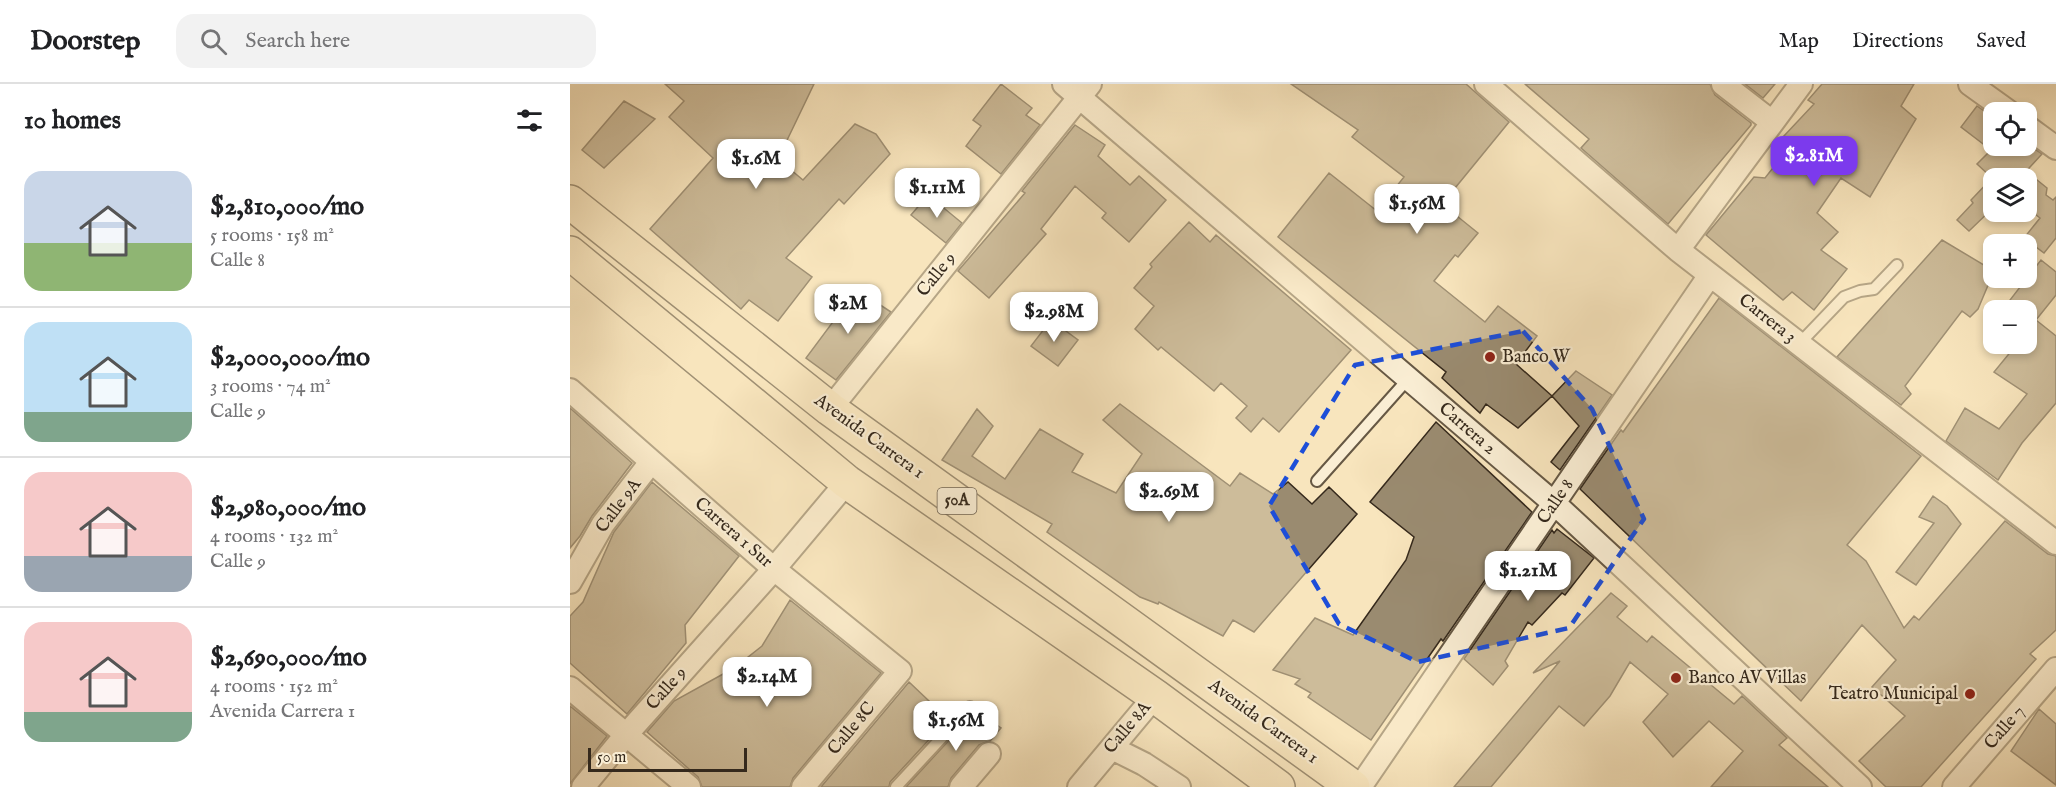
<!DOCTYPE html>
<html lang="en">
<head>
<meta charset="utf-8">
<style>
	:root { --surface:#fff; --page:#f2f2f2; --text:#202124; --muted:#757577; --line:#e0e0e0; --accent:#7c3aed }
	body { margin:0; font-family:"IM FELL English",serif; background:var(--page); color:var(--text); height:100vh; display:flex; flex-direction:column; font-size:22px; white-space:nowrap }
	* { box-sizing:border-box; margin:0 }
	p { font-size:20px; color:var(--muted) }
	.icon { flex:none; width:33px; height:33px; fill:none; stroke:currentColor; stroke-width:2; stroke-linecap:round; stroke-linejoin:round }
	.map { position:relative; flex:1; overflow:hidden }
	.panel { display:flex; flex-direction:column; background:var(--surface); width:570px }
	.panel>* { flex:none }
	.buttons { position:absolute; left:1413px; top:18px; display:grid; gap:12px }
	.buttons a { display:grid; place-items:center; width:54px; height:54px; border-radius:12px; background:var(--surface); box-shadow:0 3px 9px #0003; font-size:30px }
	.scale { position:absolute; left:18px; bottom:15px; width:159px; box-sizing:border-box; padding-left:6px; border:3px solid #35291c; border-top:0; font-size:16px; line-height:21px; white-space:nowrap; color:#35291c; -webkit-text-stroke:4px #faeed4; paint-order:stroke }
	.price { position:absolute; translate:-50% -51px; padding:0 14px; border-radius:12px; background:#fff; color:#222; font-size:20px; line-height:39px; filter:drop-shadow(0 2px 3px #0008) }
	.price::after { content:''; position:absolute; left:50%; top:36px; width:18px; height:14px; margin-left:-9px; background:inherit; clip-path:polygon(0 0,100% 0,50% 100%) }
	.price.active { background:var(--accent); color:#fff }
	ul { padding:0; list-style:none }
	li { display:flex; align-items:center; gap:18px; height:150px; padding:0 24px }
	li+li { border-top:2px solid var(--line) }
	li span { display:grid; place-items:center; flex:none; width:168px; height:120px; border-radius:18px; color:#555 }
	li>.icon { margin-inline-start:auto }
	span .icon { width:72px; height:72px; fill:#fffc; stroke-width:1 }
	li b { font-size:26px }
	h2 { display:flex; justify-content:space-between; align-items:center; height:72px; padding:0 24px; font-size:26px }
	header { display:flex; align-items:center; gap:36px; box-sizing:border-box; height:84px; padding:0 30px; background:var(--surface); border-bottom:2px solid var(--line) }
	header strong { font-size:28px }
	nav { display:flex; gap:33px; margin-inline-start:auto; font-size:21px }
	.search { width:420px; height:54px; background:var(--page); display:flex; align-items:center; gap:15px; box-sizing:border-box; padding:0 21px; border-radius:18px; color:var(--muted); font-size:22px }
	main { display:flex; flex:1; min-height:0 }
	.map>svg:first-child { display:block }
	.building { fill:#9a8b70; stroke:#35291c; stroke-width:1.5 }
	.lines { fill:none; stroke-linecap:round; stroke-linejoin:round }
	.service-casing { stroke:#665844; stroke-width:14 }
	.minor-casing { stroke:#665844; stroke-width:26 }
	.primary-casing { stroke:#35291c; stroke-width:36 }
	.service { stroke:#faeed4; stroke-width:10 }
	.minor { stroke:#faeed4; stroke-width:22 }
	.primary { stroke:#f8e5bd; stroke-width:33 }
	.marked { fill:none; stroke:#1d4ed8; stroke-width:4.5; stroke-dasharray:12 8; stroke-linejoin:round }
	.poi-dot { fill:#8f2418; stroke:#faeed4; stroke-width:2 }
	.labels { text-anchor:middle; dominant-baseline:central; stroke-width:4.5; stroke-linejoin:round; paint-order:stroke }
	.shield { fill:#faeed4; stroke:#706453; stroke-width:1.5 }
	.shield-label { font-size:16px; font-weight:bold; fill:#35291c }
	.street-label { font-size:18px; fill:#35291c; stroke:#faeed4 }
	.poi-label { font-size:18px; fill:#35291c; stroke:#faeed4; text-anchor:start }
</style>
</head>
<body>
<header>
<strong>Doorstep</strong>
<div class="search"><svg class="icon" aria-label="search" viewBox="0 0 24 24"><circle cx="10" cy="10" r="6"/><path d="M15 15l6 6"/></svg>Search here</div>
<nav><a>Map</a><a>Directions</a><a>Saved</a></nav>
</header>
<main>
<section class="panel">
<h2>10 homes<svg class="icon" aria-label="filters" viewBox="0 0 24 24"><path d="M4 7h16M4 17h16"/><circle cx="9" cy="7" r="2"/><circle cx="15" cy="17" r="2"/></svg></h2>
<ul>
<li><span style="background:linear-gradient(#c9d6e8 60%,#8fb573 0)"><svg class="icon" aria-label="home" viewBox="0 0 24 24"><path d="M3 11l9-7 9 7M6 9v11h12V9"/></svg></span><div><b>$2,810,000/mo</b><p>5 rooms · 158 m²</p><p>Calle 8</p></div></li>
<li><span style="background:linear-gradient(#bfe0f5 75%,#7fa58c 0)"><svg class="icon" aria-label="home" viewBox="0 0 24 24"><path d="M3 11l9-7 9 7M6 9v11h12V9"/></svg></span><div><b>$2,000,000/mo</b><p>3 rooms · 74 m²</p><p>Calle 9</p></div></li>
<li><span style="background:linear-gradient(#f6c9c9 70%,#9aa5b1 0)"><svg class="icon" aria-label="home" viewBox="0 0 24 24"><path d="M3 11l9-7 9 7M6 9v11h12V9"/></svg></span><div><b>$2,980,000/mo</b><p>4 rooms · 132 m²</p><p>Calle 9</p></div></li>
<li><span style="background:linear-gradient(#f6c9c9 75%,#7fa58c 0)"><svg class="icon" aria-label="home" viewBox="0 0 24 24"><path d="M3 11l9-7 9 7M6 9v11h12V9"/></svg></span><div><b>$2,690,000/mo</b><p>4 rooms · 152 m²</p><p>Avenida Carrera 1</p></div></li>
</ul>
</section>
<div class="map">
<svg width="1486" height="703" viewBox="0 0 1486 703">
	<rect width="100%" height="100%" fill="#f8e5bd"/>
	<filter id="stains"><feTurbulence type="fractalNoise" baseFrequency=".00333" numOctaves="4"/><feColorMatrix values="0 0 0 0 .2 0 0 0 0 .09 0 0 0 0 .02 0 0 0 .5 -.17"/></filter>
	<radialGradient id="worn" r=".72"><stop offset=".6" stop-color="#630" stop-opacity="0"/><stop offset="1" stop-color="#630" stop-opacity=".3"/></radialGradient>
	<path class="building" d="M95,0h149l-36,75 25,21 52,-56 21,10 14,20 -46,50 -5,-5 -53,59 26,19 -34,44 -29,-21 -8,9 -91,-80 63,-71 -44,-41 15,-16z
		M431,0l31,24 -6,7 14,10 -39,49 -35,-28 15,-20 -8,-6z
		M721,0h175l43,38 -67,82 36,29 -20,24 -3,-2 -21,26 51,41 13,-16 39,30 -21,28 36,32 -34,32 -32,-24 -6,9 -38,-35 4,-6 -168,-135 51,-64 48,38 27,-34 -52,-40 6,-7z
		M955,0h185l5,11 36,28v2l-83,99 -87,-76 8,-9z
		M1175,0h30l-12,14z
		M1252,0h92l-13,22 15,13 -46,78 -29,-19 -24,35 21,19 -17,18 26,19 -33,41 -22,-18 -9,8 -77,-65 48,-58 11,1 26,-33 -8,-8 31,-33 -6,-4z
		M54,17l31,18 -51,49 -22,-18z
		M1407,22l17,12v29l36,-1 12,8 -22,24h-26v29l-25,24 -12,-11 16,-17 -2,-3 21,-22 -15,-14 14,-14 -30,-23z
		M505,41l30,20 -7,11 32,29 9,-9 27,24 -37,42 -27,-24 4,-5 -31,-27 -34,43 5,5 -57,64 -31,-27 67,-78 -3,-2z
		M1456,87l21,17 -1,7 7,5 3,-3v41l-12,15 -20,-15 16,-20 -14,-11z
		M358,111l34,28 -16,20 -35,-28z
		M619,138l21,20 6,-7 135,115 -72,82 -16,-14 -12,14 -15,-14 11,-12 -26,-23 -7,8 -53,-44 -3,3 -23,-21 19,-23 -20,-18 18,-21 -2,-3z
		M1372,156l52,31 -16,38 -8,8 -8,-6 -57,75 6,8 -10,11 -64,-48z
		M1471,176l15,12v23l-20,25 -10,-7v-3h-3l-13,-10z
		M292,209l29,19 -55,68 -30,-22 44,-59 6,4z
		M1149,214l202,158 -74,89 19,16 38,67 10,-12 5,4 86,-99 43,33 8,2v74l-26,24 6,5 -115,128h-35l-27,-26 46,-45 -33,-29 24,-27 -34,-35 -61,76 -221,-212 41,-59 2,2z
		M481,236l27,20 -20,26 -27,-20z
		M1466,236l20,16v67l-34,40 -24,37 -52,-39 19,-33 34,21 28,-35 -33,-22 23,-28h9v-13z
		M1006,287l36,24 -52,75 -9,-8 28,-36 -27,-30z
		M550,320l110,82 10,-13 33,21 15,-12 24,22 17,-17 28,27 -103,118 -21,-12 -10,16 -64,-34 -1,2 -18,-7 -93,-65 5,-8 -110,-64 35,-51 16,17 -21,30 33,23 35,-50 43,25 -11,18 44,21 26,-39 -39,-34z
		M0,324l62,55 -40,53 -12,20 -10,12z
		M866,338l96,90 -89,129 -2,-2 -70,101 -63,-43 3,-4 -16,-9 5,-5 -27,-9 42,-52 38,17 53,-75 8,-23 -44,-35z
		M82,398l87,74 -54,69 1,18 -59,71 -57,-51v-47l13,-14 31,-70z
		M1363,412l14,10 14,18 -45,61 -20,-13 38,-49 -15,-6z
		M987,445l37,29 -29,37 -3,-2 -30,32 -4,-3 -23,39 3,5 -15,19 -29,-26 88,-129 2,3z
		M1041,509l16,13 -10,11 30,25 5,-6 82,68 8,-8 45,42 -8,7 49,42h-117l32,-36 -34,-30 -36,36 -30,-35 25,-28 -38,-32 -20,34 -26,30 -25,-20 -68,81h-37l106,-126 -27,12z
		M220,516l91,73 -88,105 -3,9h-88l-4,-10 -51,-45 27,-31 60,-33 28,-22z
		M339,598l39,37 -58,63 -1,5h-68z
		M0,622l37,30 -37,48z
		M1469,625l17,15v61l-45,-34z
		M406,627l25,17 -11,13 -11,4 -28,33 -3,9h-42z"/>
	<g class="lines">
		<defs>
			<path id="service" d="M1229,260l45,-47 16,-6 14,-2 23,-24
				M747,397l91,-102
				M326,703l74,-80"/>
			<path id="minor" d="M494,0l491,420 305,283
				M916,0l192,166 378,293
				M1153,0l49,38
				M1400,0l39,28
				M1456,42l30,22
				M1108,166l123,-166
				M0,306l204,179 126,102 -97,116
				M260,325l260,-325
				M0,498l33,-58 48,-62
				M0,604l119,99
				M542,664l32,16 35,23
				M13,703l42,-51 149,-167 73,-87
				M391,703l28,-33
				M509,703l76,-91
				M790,703l350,-512
				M1384,703l102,-118"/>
			<path id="primary" d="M0,118l260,207 523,378
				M0,169l277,229 308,214 123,91"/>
		</defs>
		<use href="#service" class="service-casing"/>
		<use href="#minor" class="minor-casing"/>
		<use href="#primary" class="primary-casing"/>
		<use href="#service" class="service"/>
		<use href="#minor" class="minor"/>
		<use href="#primary" class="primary"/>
	</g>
	<path d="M0 0H1486V703H0ZM953,247l69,78 52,110 -75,109 -151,34 -79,-38 -70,-118 86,-141z" fill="#f8e5bd" fill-opacity=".55" fill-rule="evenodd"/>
	<path class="marked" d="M953,247l69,78 52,110 -75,109 -151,34 -79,-38 -70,-118 86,-141z"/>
	<g class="poi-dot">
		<circle cx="920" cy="273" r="6"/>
		<circle cx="1106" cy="594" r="6"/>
		<circle cx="1400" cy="610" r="6"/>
	</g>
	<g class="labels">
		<rect class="shield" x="367.5" y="404" width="39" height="26" rx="4.5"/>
		<g class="shield-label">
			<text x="387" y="417">50A</text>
		</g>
		<g class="street-label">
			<text transform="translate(367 191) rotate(-51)">Calle 9</text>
			<text transform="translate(1197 235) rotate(38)">Carrera 3</text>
			<text transform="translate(897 345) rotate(41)">Carrera 2</text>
			<text transform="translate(299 353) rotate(36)">Avenida Carrera 1</text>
			<text transform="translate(986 418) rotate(-56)">Calle 8</text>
			<text transform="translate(49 422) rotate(-53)">Calle 9A</text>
			<text transform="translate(163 449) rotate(41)">Carrera 1 Sur</text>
			<text transform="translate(97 605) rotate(-48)">Calle 9</text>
			<text transform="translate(693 638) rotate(36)">Avenida Carrera 1</text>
			<text transform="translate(558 644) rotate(-50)">Calle 8A</text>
			<text transform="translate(1435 644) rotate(-49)">Calle 7</text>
			<text transform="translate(282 645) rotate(-50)">Calle 8C</text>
		</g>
		<g class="poi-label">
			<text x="932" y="273">Banco W</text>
			<text x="1118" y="594">Banco AV Villas</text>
			<text x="1388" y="610" text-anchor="end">Teatro Municipal</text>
		</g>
	</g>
	<rect width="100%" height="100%" filter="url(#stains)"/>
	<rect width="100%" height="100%" fill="url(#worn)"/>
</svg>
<div class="buttons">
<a><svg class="icon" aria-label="locate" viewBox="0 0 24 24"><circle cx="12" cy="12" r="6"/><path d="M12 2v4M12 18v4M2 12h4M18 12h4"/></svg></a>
<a><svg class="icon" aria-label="layers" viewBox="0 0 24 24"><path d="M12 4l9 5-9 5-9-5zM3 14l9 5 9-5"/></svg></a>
<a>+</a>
<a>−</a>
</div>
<div class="scale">50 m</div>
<b class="price active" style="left:1244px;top:103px">$2.81M</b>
<b class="price" style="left:186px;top:106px">$1.6M</b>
<b class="price" style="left:367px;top:135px">$1.11M</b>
<b class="price" style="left:847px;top:151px">$1.56M</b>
<b class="price" style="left:278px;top:251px">$2M</b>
<b class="price" style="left:484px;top:259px">$2.98M</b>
<b class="price" style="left:599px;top:439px">$2.69M</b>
<b class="price" style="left:958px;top:518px">$1.21M</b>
<b class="price" style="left:197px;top:624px">$2.14M</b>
<b class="price" style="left:386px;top:668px">$1.56M</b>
</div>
</main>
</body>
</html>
